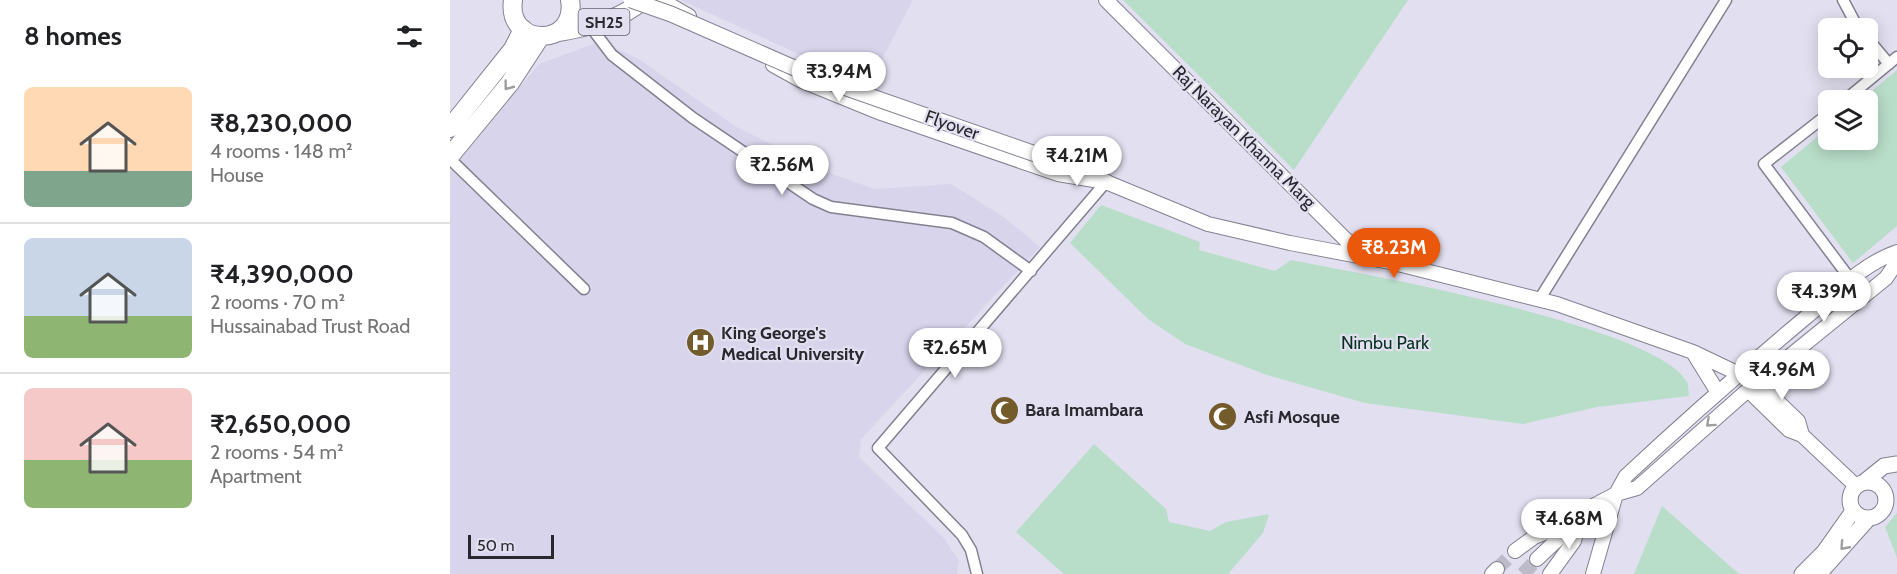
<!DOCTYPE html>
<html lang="en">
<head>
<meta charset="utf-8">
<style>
	:root { --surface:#fff; --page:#f6f6f6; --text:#202124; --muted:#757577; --line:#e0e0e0; --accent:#ea580c }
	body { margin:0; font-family:Cabin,sans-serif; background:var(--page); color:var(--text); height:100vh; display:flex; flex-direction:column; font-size:22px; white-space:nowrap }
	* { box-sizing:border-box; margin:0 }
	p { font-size:20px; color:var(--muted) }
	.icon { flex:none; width:33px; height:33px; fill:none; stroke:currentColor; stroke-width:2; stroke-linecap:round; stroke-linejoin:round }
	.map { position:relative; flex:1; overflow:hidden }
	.panel { display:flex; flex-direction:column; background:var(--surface); width:450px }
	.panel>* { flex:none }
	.controls { position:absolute; left:1368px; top:18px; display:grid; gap:12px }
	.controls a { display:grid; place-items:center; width:60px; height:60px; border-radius:9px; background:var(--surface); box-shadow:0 3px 15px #0003; font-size:30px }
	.scale { position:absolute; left:18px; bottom:15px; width:86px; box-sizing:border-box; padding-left:6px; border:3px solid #29282f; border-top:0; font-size:16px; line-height:21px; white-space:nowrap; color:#29282f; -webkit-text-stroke:4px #e2e0f0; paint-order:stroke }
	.price { position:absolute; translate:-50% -51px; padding:0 14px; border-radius:21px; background:#fff; color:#222; font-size:20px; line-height:39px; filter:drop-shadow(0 2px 3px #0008) }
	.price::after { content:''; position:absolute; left:50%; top:36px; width:18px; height:14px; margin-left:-9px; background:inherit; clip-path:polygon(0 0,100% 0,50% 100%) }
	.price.selected { background:var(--accent); color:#fff }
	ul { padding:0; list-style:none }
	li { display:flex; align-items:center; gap:18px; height:150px; padding:0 24px }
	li+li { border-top:2px solid var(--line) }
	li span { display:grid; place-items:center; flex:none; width:168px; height:120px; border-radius:9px; color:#555 }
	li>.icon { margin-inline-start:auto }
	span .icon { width:72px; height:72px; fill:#fffc; stroke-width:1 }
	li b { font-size:26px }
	h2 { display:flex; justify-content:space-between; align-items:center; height:72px; padding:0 24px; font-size:26px }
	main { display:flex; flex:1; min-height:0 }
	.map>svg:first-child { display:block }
	.built { fill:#d7d4ec }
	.green { fill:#b8ddc9 }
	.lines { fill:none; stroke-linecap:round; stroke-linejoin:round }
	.tertiary-tunnel { stroke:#bdbbc9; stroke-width:14; stroke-dasharray:14 7; stroke-linecap:butt }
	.minor-casing { stroke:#828190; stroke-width:13 }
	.tertiary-casing { stroke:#828190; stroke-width:16 }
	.secondary-casing { stroke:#828190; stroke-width:17 }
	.primary-casing { stroke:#828190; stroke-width:20 }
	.minor { stroke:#fff; stroke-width:10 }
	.tertiary { stroke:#fff; stroke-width:14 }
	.secondary { stroke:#fff; stroke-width:15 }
	.primary { stroke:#fff; stroke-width:18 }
	.secondary-bridge-casing { stroke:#828190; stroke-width:17; stroke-linecap:butt }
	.secondary-bridge { stroke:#fff; stroke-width:15 }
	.oneway { stroke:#9f9ea1 }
	.labels { text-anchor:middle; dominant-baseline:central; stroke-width:4.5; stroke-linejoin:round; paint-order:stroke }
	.shield { fill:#e2e0f0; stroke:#605f69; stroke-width:1.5 }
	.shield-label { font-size:16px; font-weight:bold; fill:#29282f }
	.street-label { font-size:18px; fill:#29282f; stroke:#e2e0f0 }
	.poi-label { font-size:18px; font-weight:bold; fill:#29282f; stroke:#e2e0f0; text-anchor:start }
	.park-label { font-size:18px; fill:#073220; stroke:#e2e0f0 }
</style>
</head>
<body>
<main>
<section class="panel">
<h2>8 homes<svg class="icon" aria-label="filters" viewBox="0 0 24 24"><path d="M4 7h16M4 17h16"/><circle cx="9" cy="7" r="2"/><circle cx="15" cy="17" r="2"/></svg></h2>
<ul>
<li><span style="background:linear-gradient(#ffd9b3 70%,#7fa58c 0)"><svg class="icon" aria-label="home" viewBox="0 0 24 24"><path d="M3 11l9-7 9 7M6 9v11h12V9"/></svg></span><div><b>₹8,230,000</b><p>4 rooms · 148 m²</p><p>House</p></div></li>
<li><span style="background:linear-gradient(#c9d6e8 65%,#8fb573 0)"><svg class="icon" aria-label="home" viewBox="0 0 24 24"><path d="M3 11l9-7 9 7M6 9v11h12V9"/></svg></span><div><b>₹4,390,000</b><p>2 rooms · 70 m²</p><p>Hussainabad Trust Road</p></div></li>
<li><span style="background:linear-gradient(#f6c9c9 60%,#8fb573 0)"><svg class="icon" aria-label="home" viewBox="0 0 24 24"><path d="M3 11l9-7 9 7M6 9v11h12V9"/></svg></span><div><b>₹2,650,000</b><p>2 rooms · 54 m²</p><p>Apartment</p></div></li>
</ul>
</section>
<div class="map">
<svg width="1447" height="574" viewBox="0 0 1447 574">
	<rect width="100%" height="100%" fill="#e2e0f0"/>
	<path class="built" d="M231,0h232l-45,86z
		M151,41l39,19 95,66 90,45 49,18 77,-5 53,33 36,30 -179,192 -2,18 85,81 15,23 -2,13h-507v-402l89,-108z"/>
	<path class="green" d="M673,0h285l-114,170z
		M1447,70v156l-44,37 -72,-96 47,-39v12h40v-40h-7z
		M651,205l99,37 -1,8 76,21 16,-11c68,13 367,66 396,122 2,4 1,10 2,14l-92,11 -74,17 -158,-21 -98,-28 -82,-31 -37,-25 -78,-76z
		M644,444l72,65 3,13 41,9 16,-9 43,-8 -6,19 -35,41h-164l-48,-42z
		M1212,506l77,68h-105z
		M1447,513v45l-12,-31z"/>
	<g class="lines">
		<path class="tertiary-tunnel" d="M1047,569l18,-18
			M1073,574l14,-15"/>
		<defs>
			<path id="minor" d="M1393,0l15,28
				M140,26l22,29 81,63 120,81 18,8 121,16 32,14 47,34
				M1418,39l21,25
				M1395,100l52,-43
				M1378,114l-64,50 87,116
				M0,159l134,130
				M1089,300l187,-300
				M527,574l-6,-24 -9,-15 -84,-87 228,-266"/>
			<path id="tertiary" d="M211,0l28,16
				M656,0l240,240 30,15
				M323,65l27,15 81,33 177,61 48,8 102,42 82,19 100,19 167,42 136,48 46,22
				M1243,352l24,39
				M1307,382l41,39 4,14
				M1298,390l41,40 13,5 54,51
				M1065,551l19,-14 46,-18 13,-13 23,-12 21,-6 111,-98 138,-112 11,-16
				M1087,559l35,-33
				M1042,574l5,-5
				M1100,574l24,-33 6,-22
				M1143,574l23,-80 10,-18c58,-54 117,-106 179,-158 28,-23 57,-54 92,-66"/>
			<path id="secondary" d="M611,163l45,19
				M1400 500a18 18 0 1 1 36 0a18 18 0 1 1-36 0Z
				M1414,482l20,-16 13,-2
				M1352,574l22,-22 29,-41
				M1369,574l50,-56"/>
			<path id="primary" d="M63,0c-7,48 65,48 57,0
				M109,32c31,-6 60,-11 84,-32
				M0,128l63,-79 10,-20
				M0,156l60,-73 30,-46"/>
		</defs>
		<use href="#minor" class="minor-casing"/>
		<use href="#tertiary" class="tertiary-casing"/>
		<use href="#secondary" class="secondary-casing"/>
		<use href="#primary" class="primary-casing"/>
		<use href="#minor" class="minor"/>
		<use href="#tertiary" class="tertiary"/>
		<use href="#secondary" class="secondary"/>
		<use href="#primary" class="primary"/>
		<defs>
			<path id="secondary-bridge" d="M181,0l40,14 144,63 246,86"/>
		</defs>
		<use href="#secondary-bridge" class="secondary-bridge-casing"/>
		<use href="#secondary-bridge" class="secondary-bridge"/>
	</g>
	<defs><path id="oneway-chevron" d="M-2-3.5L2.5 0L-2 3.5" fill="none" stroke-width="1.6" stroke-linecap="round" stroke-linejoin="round" transform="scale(1.5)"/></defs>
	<g class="oneway">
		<use href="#oneway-chevron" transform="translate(58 86) rotate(127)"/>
		<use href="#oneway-chevron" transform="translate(1260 423) rotate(138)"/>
		<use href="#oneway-chevron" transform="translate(1394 546) rotate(132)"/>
	</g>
	<defs>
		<symbol id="hospital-disc" viewBox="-11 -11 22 22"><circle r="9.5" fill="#735b2c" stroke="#e2e0f0"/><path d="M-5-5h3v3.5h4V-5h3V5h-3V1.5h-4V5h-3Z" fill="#fff"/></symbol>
		<symbol id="mosque-disc" viewBox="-11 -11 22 22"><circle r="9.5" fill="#735b2c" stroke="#e2e0f0"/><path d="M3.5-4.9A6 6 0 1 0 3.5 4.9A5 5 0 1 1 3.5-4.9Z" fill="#fff"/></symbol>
	</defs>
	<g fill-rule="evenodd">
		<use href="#hospital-disc" x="234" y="326" width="33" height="33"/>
		<use href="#mosque-disc" x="538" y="394" width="33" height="33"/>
		<use href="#mosque-disc" x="756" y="400" width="33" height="33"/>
	</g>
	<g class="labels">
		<rect class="shield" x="128.5" y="9" width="51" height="26" rx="4.5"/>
		<g class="shield-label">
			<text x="154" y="22">SH25</text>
		</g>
		<g class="street-label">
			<text transform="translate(502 125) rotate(19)">Flyover</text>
			<text transform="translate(794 137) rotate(45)">Raj Narayan Khanna Marg</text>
		</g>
		<g class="poi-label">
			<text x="271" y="333">King George's<tspan x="271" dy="21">Medical University</tspan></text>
			<text x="575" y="410">Bara Imambara</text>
			<text x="794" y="417">Asfi Mosque</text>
		</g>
		<g class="park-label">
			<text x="935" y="343">Nimbu Park</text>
		</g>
	</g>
</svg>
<div class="controls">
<a><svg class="icon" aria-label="locate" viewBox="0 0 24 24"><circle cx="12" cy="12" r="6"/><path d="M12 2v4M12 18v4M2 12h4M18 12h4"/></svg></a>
<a><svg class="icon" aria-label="layers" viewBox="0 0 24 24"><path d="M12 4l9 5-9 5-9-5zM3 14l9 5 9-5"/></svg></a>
</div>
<div class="scale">50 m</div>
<b class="price" style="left:389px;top:103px">₹3.94M</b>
<b class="price" style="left:627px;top:187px">₹4.21M</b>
<b class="price" style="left:332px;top:196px">₹2.56M</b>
<b class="price selected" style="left:944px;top:279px">₹8.23M</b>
<b class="price" style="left:1374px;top:323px">₹4.39M</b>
<b class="price" style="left:505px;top:379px">₹2.65M</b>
<b class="price" style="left:1332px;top:401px">₹4.96M</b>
<b class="price" style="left:1119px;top:550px">₹4.68M</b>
</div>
</main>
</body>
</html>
